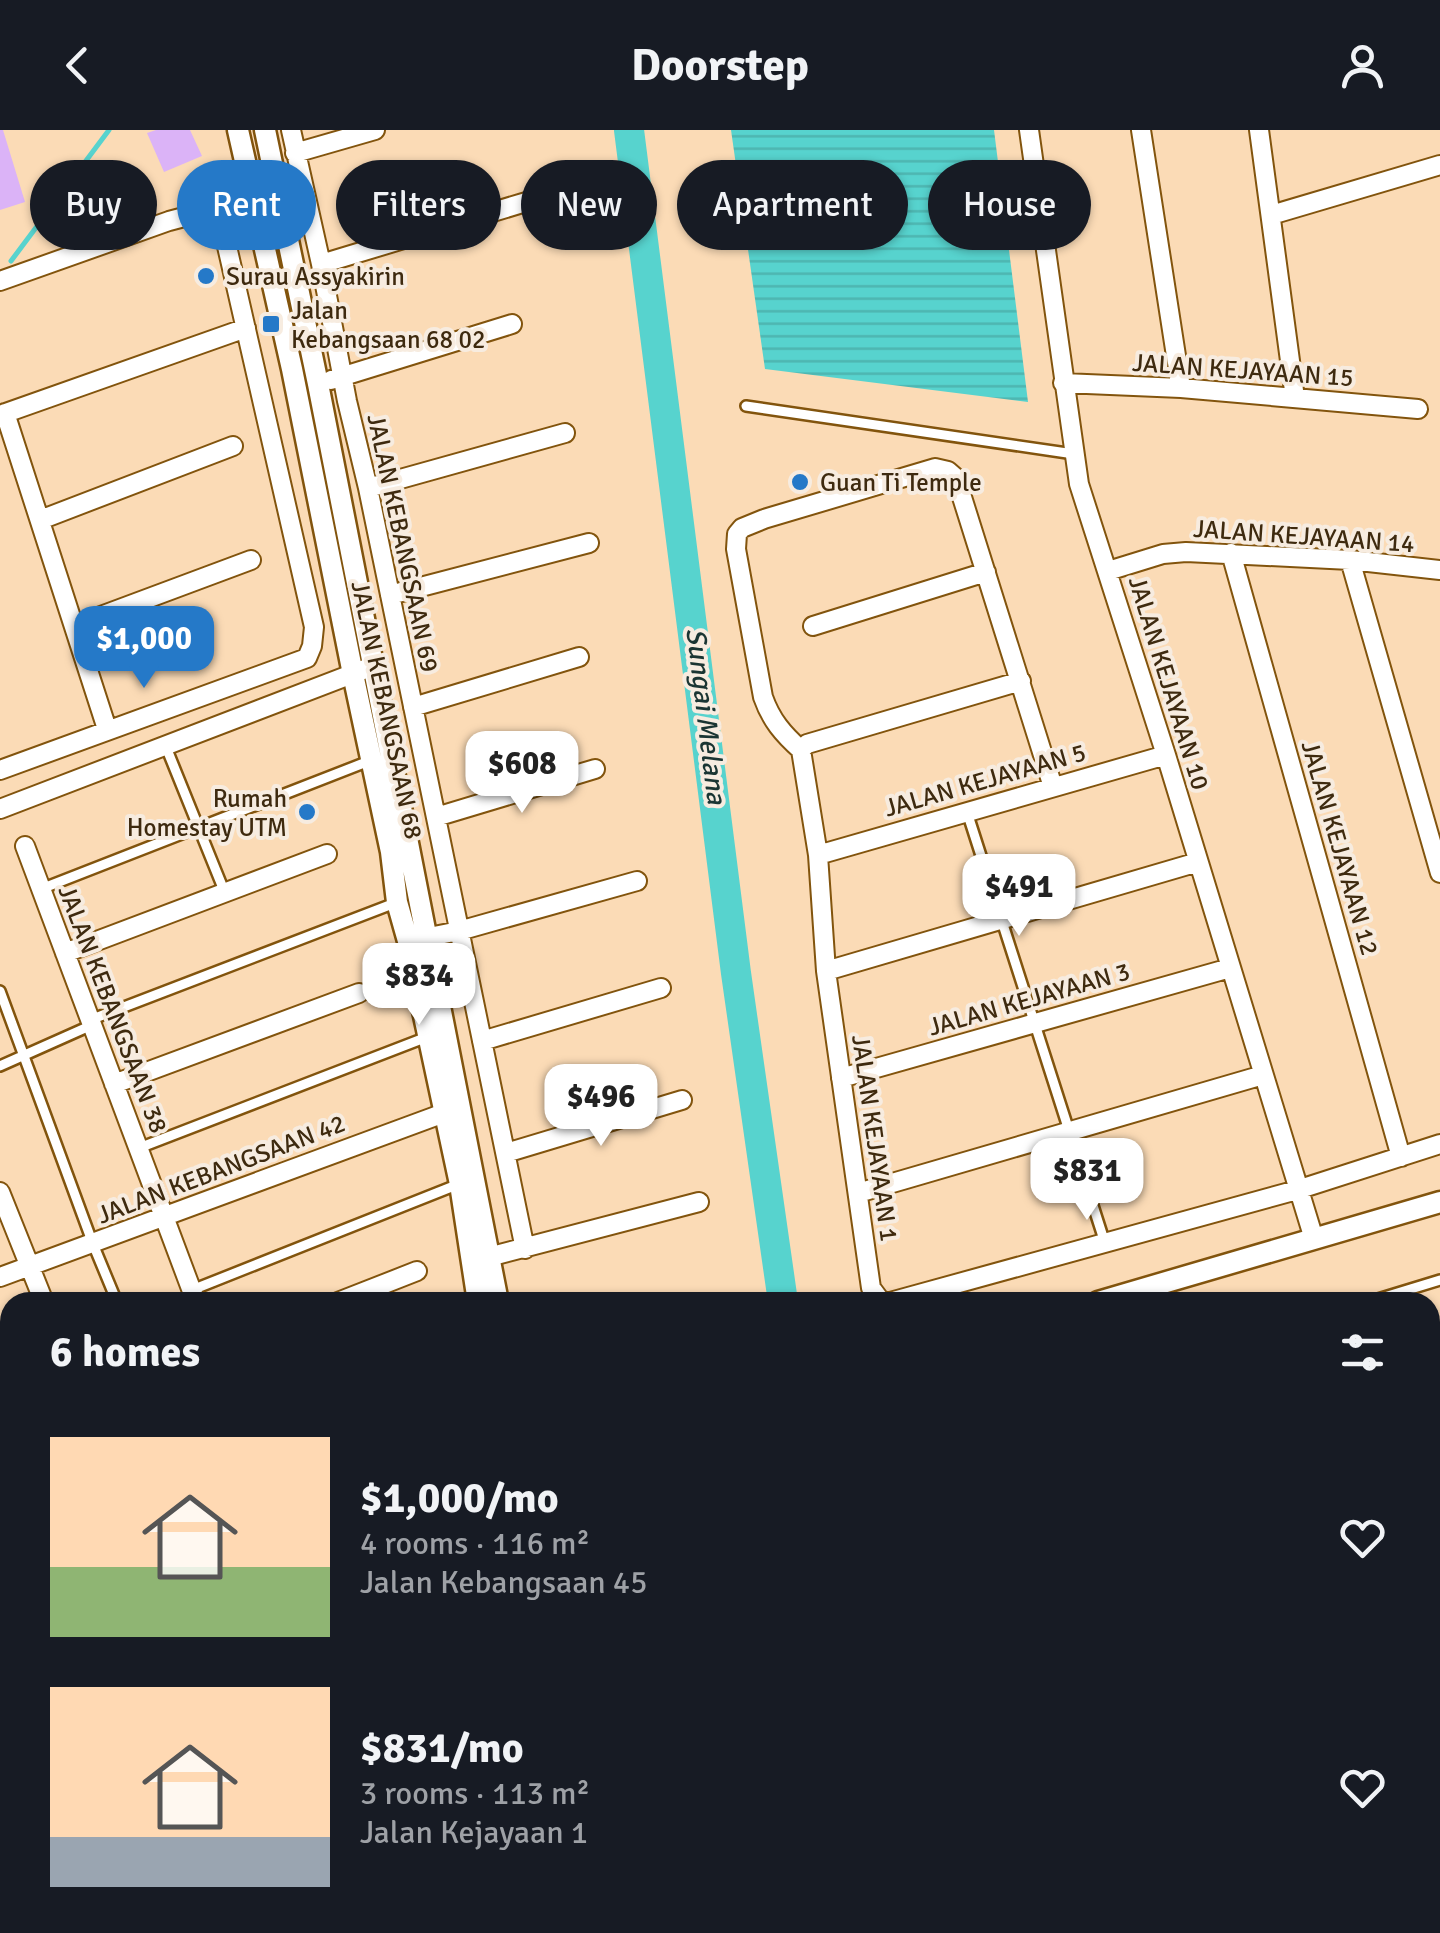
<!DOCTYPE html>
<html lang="en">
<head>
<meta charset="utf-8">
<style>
	:root { --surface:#171b24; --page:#20242c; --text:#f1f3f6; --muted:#9ea1a6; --accent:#2579c8 }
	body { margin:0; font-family:Signika,sans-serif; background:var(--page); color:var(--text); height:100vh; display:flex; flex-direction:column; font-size:38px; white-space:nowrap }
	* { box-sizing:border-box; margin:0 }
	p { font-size:32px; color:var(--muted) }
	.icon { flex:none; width:55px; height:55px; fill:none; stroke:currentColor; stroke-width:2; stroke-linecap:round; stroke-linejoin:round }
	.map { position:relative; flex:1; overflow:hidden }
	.side { position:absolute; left:0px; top:1162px; width:1440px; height:642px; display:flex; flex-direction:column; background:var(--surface); border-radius:30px 30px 0 0; box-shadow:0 2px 8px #0004 }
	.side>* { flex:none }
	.hud { position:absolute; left:30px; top:30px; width:1380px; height:90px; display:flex; gap:20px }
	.price { position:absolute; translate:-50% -85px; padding:0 22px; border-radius:20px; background:#fff; color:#222; font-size:32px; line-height:65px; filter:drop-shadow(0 2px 5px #0008) }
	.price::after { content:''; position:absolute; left:50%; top:60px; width:30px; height:22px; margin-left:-15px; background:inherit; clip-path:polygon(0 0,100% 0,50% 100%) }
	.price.selected { background:var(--accent); color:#fff }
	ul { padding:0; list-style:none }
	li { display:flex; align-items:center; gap:30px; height:250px; padding:0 50px }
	li span { display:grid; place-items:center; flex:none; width:280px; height:200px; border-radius:0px; color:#555 }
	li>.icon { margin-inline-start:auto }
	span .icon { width:120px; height:120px; fill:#fffc; stroke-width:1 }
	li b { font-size:42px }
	h2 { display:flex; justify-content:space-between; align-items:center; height:120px; padding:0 50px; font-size:42px }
	.tag { padding:0 35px; border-radius:45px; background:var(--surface); box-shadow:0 2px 8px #0004; font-size:35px; line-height:90px }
	.tag.selected { background:var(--accent); color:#fff }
	header { display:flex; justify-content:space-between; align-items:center; height:130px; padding:0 50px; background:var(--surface); font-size:45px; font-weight:800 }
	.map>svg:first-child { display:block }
	.built { fill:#fdce98 }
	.grass { fill:#dbb3f7 }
	.water { fill:url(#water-rules) }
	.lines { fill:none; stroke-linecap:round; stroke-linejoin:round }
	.stream { stroke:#57d3ce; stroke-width:5 }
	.river { stroke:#57d3ce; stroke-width:30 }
	.building { fill:url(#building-cross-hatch); stroke:#be7b54; stroke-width:2.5 }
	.service-casing { stroke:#82540d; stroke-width:14 }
	.minor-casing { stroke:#82540d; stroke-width:22 }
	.tertiary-casing { stroke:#82540d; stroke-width:25 }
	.service { stroke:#fff; stroke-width:9 }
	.minor { stroke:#fff; stroke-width:18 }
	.tertiary { stroke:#fff; stroke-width:20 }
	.poi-dot { fill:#2579c8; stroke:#f7ece0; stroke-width:4 }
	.labels { text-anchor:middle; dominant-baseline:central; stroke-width:8; stroke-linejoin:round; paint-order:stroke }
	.poi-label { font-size:25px; fill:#3e2a0f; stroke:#f7ece0; text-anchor:start }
	.street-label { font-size:25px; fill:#3e2a0f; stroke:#f7ece0 }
	.water-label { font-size:28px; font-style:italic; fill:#1a3533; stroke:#f7ece0 }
</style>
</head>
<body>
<header><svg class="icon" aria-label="back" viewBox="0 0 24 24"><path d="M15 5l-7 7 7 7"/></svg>Doorstep<svg class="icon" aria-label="person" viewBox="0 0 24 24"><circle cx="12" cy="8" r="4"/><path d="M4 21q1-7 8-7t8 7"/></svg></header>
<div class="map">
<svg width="1440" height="1803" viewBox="0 0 1440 1803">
	<defs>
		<pattern id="water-rules" width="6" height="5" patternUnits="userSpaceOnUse" patternTransform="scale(2.5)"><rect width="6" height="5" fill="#57d3ce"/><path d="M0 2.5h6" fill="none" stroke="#4db5b0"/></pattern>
		<pattern id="building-cross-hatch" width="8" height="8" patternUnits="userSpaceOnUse" patternTransform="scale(2.5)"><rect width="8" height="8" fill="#f9985d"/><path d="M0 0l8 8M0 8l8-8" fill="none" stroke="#cb7c4b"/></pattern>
	</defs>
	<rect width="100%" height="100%" fill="#fbdbb6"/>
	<path class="built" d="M10,1591v204h437l3,8h-450v-208z"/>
	<path class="grass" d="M0,0h3l22,72 -25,8z
		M156,0h34l12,26 -38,16 -17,-39z"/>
	<path class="water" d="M731,0h263l34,272 -263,-33z"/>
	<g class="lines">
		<path class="stream" d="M11,131l98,-131"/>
		<path class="river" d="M629,0l107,843 47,329
			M872,1795l1,8"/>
	</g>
	<path class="building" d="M1430,1215l10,51v9l-10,3z"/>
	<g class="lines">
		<defs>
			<path id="service" d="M746,276l328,48
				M166,617l59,146
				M967,682l138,431
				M41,759l328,-128
				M0,861l93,253 24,58
				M90,890l305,-117
				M0,936l92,-41
				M139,1018l288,-111
				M192,1160l267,-106
				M1368,1172l72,-22
				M0,1260l10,27
				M0,1350l10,-4
				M0,1520l10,-3
				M1430,1545l10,-3
				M1430,1699l10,-3
				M1403,1795l3,8"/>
			<path id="minor" d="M291,0l30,134 26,137 21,87 157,761
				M1029,0l50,354 87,271 148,484
				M1141,0l40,258
				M1259,0l36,268
				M295,23l80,-23
				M1271,85l169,-50
				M321,134l205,-62
				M0,151l169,-60 110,-29
				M331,250l181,-56
				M1063,253l118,5 237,21
				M5,283l102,316
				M0,285l246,-87
				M368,358l197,-55
				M40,390l193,-74
				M1231,423l170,604
				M1350,430l90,313
				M1108,441l55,-17 23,-2 164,8 90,10
				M390,465l199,-52
				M74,496l177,-66
				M813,496l173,-54
				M413,577l166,-50
				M801,620c-18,-16 -30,-30 -38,-53l-27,-148 1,-15 5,-6 22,-9 171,-51 13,3 8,7 97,309
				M801,620l17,105 8,116 45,317 9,12 9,2
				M801,620l6,-6 214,-63
				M0,640l307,-112 5,-12 2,-19 -96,-420
				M0,679l373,-143
				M436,687l159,-48
				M25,716l171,456
				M818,725l348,-100
				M414,810l45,-9 178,-50
				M65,823l262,-99
				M826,841l372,-109
				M482,911l179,-53
				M841,948l389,-110
				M114,954l245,-91
				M506,1023l176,-53
				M0,1062l44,110
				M858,1063l405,-118
				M477,1130l222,-58
				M0,1147l455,-168
				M338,1172l79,-31
				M890,1172l407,-112 143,-46
				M1430,1353l10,-4
				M0,1453l10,28
				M1430,1477l10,-3
				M1430,1630l10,32
				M796,1795l1,8
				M1079,1795l2,8
				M1201,1795l2,8
				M1322,1795l3,8
				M754,1803l21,-8"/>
			<path id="tertiary" d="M238,0l54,239 61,305 38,178 6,50 11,39 52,243 18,118
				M265,0l53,254 180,918
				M1098,1172l342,-100
				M0,1585l10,-4"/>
		</defs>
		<use href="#service" class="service-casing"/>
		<use href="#minor" class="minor-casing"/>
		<use href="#tertiary" class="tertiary-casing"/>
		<use href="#service" class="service"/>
		<use href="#minor" class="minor"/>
		<use href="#tertiary" class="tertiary"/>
	</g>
	<g class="poi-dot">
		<circle cx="206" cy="146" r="10"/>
		<rect x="261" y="184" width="20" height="20" rx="5"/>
		<circle cx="800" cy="352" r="10"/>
		<circle cx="307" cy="682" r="10"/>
	</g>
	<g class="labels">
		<g class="poi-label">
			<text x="226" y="146">Surau Assyakirin</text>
			<text x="291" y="180">Jalan<tspan x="291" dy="29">Kebangsaan 68 02</tspan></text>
			<text x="820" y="352">Guan Ti Temple</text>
			<text x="287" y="668" text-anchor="end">Rumah<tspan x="287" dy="29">Homestay UTM</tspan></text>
		</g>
		<g class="street-label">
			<text transform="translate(1243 240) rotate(4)">JALAN KEJAYAAN 15</text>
			<text transform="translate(1304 406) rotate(4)">JALAN KEJAYAAN 14</text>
			<text transform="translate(403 413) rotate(78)">JALAN KEBANGSAAN 69</text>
			<text transform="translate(1169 553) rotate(73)">JALAN KEJAYAAN 10</text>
			<text transform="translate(387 580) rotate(78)">JALAN KEBANGSAAN 68</text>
			<text transform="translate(985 650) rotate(-16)">JALAN KEJAYAAN 5</text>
			<text transform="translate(1340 718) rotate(74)">JALAN KEJAYAAN 12</text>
			<text transform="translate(1029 869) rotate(-16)">JALAN KEJAYAAN 3</text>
			<text transform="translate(113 879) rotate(69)">JALAN KEBANGSAAN 38</text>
			<text transform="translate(875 1008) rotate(82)">JALAN KEJAYAAN 1</text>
			<text transform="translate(221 1039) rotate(-21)">JALAN KEBANGSAAN 42</text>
		</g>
		<g class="water-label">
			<text transform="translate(706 586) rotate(83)">Sungai Melana</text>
		</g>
	</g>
</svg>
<b class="price selected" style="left:144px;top:561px">$1,000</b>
<b class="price" style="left:522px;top:686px">$608</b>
<b class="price" style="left:1019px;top:809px">$491</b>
<b class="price" style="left:419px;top:898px">$834</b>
<b class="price" style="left:601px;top:1019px">$496</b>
<b class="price" style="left:1087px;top:1093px">$831</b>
<div class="hud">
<a class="tag">Buy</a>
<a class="tag selected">Rent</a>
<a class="tag">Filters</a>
<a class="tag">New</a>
<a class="tag">Apartment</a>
<a class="tag">House</a>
</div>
<section class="side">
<h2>6 homes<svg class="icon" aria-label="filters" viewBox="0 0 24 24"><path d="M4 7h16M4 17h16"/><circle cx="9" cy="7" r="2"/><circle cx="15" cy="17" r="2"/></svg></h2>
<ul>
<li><span style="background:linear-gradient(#ffd9b3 65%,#8fb573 0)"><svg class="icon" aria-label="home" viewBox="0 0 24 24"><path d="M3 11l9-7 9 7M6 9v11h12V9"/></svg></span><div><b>$1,000/mo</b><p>4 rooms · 116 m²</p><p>Jalan Kebangsaan 45</p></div><svg class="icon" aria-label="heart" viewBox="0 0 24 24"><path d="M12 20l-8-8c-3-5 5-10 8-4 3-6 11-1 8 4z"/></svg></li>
<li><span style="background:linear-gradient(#ffd9b3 75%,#9aa5b1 0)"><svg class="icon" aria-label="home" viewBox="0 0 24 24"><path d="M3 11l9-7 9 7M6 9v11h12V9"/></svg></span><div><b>$831/mo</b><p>3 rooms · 113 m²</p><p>Jalan Kejayaan 1</p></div><svg class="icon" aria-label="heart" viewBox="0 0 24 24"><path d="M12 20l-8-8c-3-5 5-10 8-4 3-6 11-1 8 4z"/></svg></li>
</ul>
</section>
</div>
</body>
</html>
